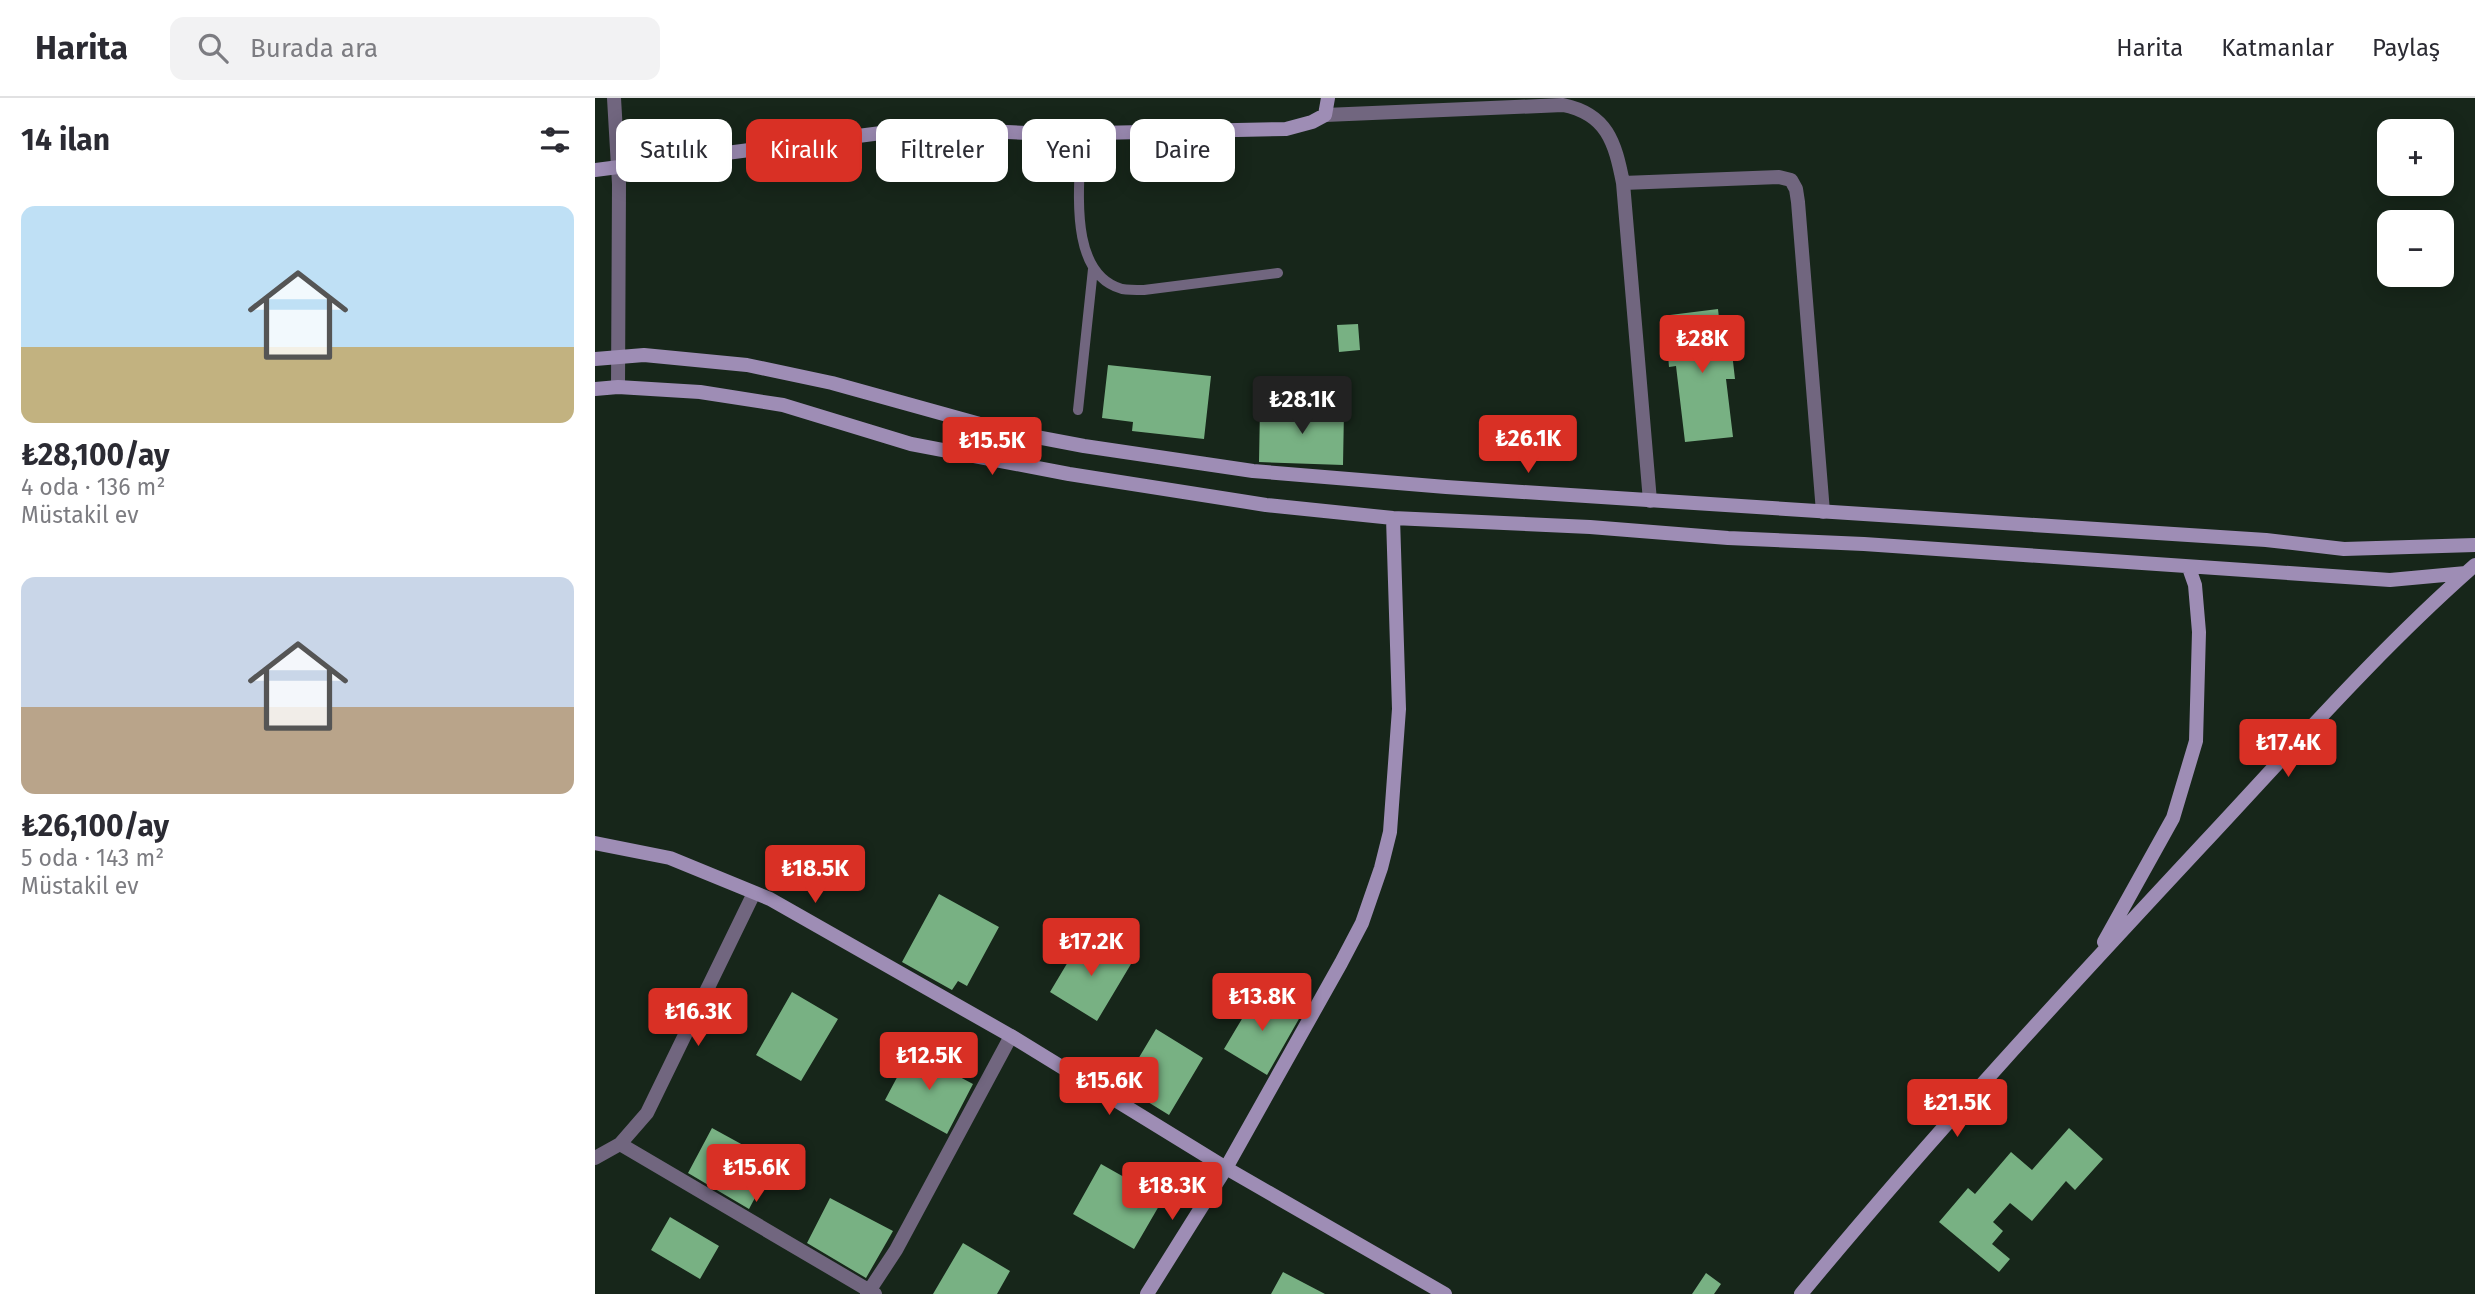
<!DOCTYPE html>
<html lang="tr">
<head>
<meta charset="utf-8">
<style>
	:root { --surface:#fff; --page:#f2f2f3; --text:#2b2b33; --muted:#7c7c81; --line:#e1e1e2; --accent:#d93025 }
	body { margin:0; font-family:"Fira Sans",sans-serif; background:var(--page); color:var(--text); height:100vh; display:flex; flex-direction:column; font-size:26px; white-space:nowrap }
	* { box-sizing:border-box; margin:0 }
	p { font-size:23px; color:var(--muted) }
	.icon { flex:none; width:38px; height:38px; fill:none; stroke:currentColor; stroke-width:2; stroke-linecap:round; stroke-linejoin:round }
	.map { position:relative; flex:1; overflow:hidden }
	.panel { display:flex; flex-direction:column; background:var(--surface); width:595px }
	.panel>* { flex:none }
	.hud { position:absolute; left:21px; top:21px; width:665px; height:63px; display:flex; gap:14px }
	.controls { position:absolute; left:1782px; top:21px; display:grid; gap:14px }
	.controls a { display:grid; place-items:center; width:77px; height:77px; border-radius:14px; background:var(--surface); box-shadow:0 4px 18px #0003; font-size:35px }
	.price { position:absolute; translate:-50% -60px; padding:0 16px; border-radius:7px; background:var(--accent); color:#fff; font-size:23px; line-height:46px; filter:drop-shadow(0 2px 4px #0008) }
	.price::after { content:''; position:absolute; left:50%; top:42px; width:21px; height:16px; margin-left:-10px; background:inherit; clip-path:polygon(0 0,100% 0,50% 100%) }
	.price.current { background:#222; color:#fff }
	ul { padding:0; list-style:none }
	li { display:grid; align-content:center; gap:14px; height:371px; padding:0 21px }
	li span { display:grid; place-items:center; height:217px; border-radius:14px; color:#555 }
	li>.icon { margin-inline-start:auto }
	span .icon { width:126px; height:126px; fill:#fffc; stroke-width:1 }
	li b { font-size:30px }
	h2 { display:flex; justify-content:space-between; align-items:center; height:84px; padding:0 21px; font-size:30px }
	.chip { padding:0 24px; border-radius:14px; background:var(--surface); box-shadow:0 4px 18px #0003; font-size:24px; line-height:63px }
	.chip.current { background:var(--accent); color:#fff }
	header { display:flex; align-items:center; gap:42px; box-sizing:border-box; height:98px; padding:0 35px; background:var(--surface); border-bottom:2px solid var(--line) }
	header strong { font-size:33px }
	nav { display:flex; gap:38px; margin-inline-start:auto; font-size:24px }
	.search { width:490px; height:63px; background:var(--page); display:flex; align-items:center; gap:18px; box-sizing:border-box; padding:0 24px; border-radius:14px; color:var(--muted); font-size:26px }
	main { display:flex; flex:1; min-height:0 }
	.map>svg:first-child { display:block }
	.building { fill:#78b183 }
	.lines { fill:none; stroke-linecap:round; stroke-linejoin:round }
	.lane { stroke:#71667f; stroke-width:10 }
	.street { stroke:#71667f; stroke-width:14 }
	.secondary { stroke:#9e8db5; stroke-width:14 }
</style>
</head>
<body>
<header>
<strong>Harita</strong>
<div class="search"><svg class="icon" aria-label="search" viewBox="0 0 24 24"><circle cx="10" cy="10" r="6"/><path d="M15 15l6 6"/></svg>Burada ara</div>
<nav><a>Harita</a><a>Katmanlar</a><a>Paylaş</a></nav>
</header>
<main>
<section class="panel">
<h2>14 ilan<svg class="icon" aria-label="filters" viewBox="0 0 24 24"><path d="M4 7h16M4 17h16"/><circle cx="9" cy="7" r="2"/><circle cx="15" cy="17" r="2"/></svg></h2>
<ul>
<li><span style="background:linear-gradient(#bfe0f5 65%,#c2b280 0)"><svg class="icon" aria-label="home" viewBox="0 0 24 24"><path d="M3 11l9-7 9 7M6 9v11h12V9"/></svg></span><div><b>₺28,100/ay</b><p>4 oda · 136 m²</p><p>Müstakil ev</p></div></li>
<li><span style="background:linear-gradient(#c9d6e8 60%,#b9a48a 0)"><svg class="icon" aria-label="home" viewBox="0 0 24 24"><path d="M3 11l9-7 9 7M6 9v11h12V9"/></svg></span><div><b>₺26,100/ay</b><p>5 oda · 143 m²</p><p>Müstakil ev</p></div></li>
</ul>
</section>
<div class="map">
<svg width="1880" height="1196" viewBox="0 0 1880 1196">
	<rect width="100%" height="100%" fill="#17261a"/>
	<path class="building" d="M1123,211l4,36 9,-1 4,35h-9l7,58 -48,5 -9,-76 -7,1 -2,-24 6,-1 -3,-27z
		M763,226l2,26 -21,2 -2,-27z
		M513,267l103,11 -7,63 -72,-8 1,-9 -31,-4z
		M665,310l84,2 -1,55 -84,-3z
		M344,796l60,33 -32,59 -9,-5 -6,9 -50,-28z
		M489,837l47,29 -34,57 -47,-29z
		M197,894l46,27 -37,62 -45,-26z
		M663,894l42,25 -33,58 -43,-26z
		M561,931l47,29 -34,57 -47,-29z
		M316,953l62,33 -26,50 -62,-34z
		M117,1030l62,34 -25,47 -61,-36z
		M1474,1030l34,31 -28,31 -9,-9 -34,40 -22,-18 -17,19 10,9 -11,13 18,15 -11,13 -60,-50 29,-34 7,6 36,-42 21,18z
		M506,1066l62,35 -29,50 -61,-35z
		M235,1100l63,33 -27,47 -59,-35z
		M75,1119l49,29 -19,33 -49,-29z
		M368,1145l47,28 -13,23h-64z
		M688,1174l42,22h-54z
		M1111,1175l15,11 -7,10h-22z"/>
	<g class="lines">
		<path class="lane" d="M486,36c0,45 -16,139 41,155 7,1 15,1 22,1l134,-17
			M483,312l15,-141"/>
		<path class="street" d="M19,0l5,86 -1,203
			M730,17l238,-10c44,9 52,37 60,78l27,318
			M1028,85l156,-6 12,3 5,9 2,13 25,310
			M25,1046l255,150
			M0,1060l25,-14 27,-31 107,-220
			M272,1196l29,-44 115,-214"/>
		<path class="secondary" d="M0,72l325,-42 130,6 236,-5 26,-7 13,-7 3,-17
			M0,261l49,-4 103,10 85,18 173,48 79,15 169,25 193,16 820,53 78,9 131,-4
			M0,291l23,-2 82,5 83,13 128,39 158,30 197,31 127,13 197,9 138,11 136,6 526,36 76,-7
			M0,745l75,15 100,41 241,137 215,132 219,126
			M1509,844l69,-124 23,-77 3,-109 -4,-47 -6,-17
			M552,1196l79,-126 115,-205 21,-40 19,-55 9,-36 9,-123 -6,-191
			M1206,1196c128,-155 264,-302 401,-449 89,-95 175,-194 273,-280"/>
	</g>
</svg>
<div class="controls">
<a>+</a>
<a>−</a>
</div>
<b class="price" style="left:1107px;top:277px">₺28K</b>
<b class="price current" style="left:707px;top:338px">₺28.1K</b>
<b class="price" style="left:933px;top:377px">₺26.1K</b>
<b class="price" style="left:397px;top:379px">₺15.5K</b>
<b class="price" style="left:1693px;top:681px">₺17.4K</b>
<b class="price" style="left:220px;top:807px">₺18.5K</b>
<b class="price" style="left:496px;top:880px">₺17.2K</b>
<b class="price" style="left:667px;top:935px">₺13.8K</b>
<b class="price" style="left:103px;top:950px">₺16.3K</b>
<b class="price" style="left:334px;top:994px">₺12.5K</b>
<b class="price" style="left:514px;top:1019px">₺15.6K</b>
<b class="price" style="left:1362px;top:1041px">₺21.5K</b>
<b class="price" style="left:161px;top:1106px">₺15.6K</b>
<b class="price" style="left:577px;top:1124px">₺18.3K</b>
<div class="hud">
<a class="chip">Satılık</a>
<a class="chip current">Kiralık</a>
<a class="chip">Filtreler</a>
<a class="chip">Yeni</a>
<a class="chip">Daire</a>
</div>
</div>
</main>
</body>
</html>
